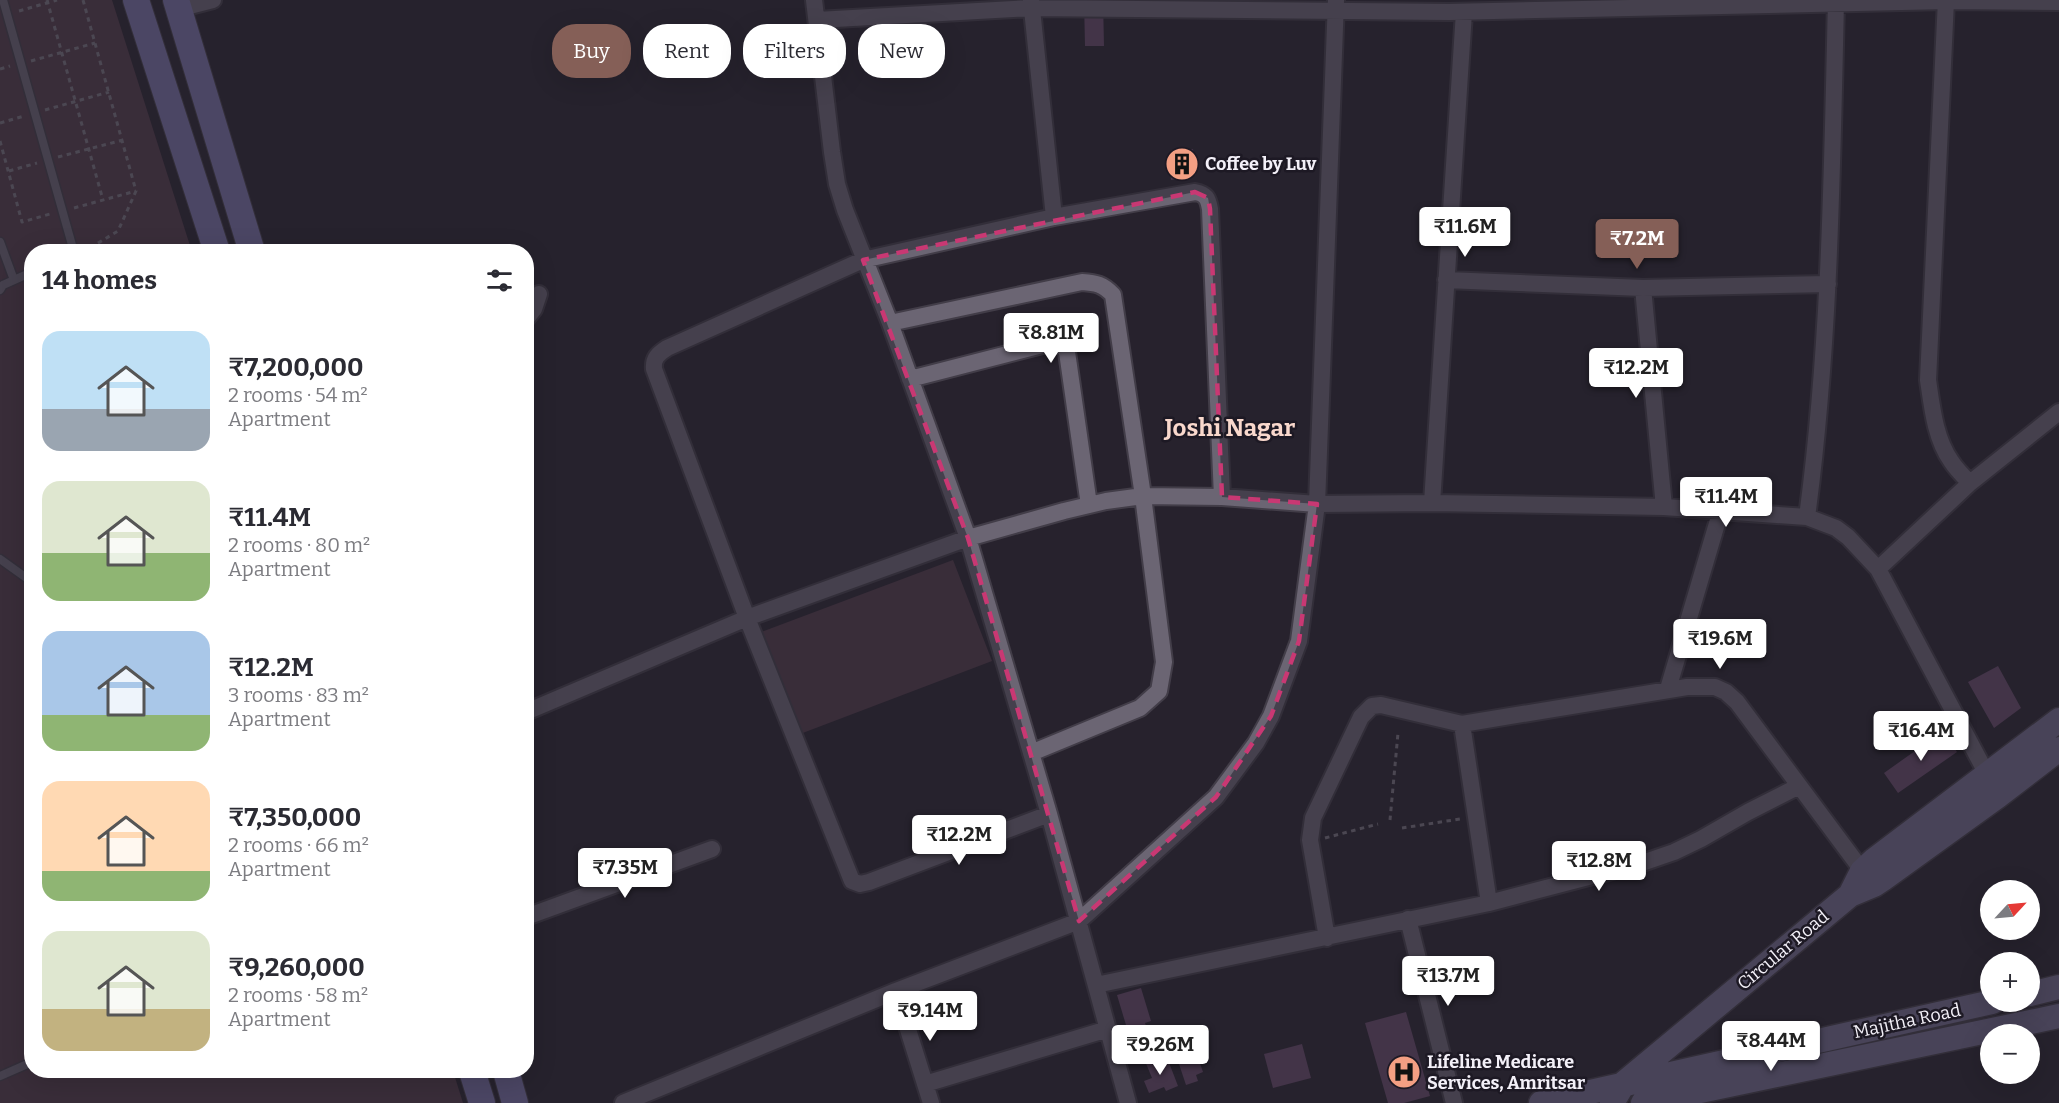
<!DOCTYPE html>
<html lang="en">
<head>
<meta charset="utf-8">
<style>
	:root { --surface:#fff; --page:#f2f2f3; --text:#2b2b33; --muted:#7c7c81; --accent:#855f57 }
	body { margin:0; font-family:Bitter,serif; background:var(--page); color:var(--text); height:100vh; display:flex; flex-direction:column; font-size:22px; white-space:nowrap }
	* { box-sizing:border-box; margin:0 }
	p { font-size:20px; color:var(--muted) }
	.icon { flex:none; width:33px; height:33px; fill:none; stroke:currentColor; stroke-width:2; stroke-linecap:round; stroke-linejoin:round }
	.map { position:relative; flex:1; overflow:hidden }
	.panel { position:absolute; left:24px; top:244px; width:510px; height:834px; display:flex; flex-direction:column; background:var(--surface); border-radius:24px; box-shadow:0 6px 24px #0002 }
	.panel>* { flex:none }
	.hud { position:absolute; left:552px; top:24px; width:570px; height:54px; display:flex; gap:12px }
	.needle { width:39px; rotate:64deg }
	.buttons { position:absolute; left:1980px; top:880px; display:grid; gap:12px }
	.buttons a { display:grid; place-items:center; width:60px; height:60px; border-radius:50%; background:var(--surface); box-shadow:0 6px 24px #0002; font-size:30px }
	.price { position:absolute; translate:-50% -51px; padding:0 14px; border-radius:6px; background:#fff; color:#222; font-size:20px; line-height:39px; filter:drop-shadow(0 2px 3px #0008) }
	.price::after { content:''; position:absolute; left:50%; top:36px; width:18px; height:14px; margin-left:-9px; background:inherit; clip-path:polygon(0 0,100% 0,50% 100%) }
	.price.current { background:var(--accent); color:#fff }
	ul { padding:0; list-style:none }
	li { display:flex; align-items:center; gap:18px; height:150px; padding:0 18px }
	li span { display:grid; place-items:center; flex:none; width:168px; height:120px; border-radius:18px; color:#555 }
	li>.icon { margin-inline-start:auto }
	span .icon { width:72px; height:72px; fill:#fffc; stroke-width:1 }
	li b { font-size:26px }
	h2 { display:flex; justify-content:space-between; align-items:center; height:72px; padding:0 18px; font-size:26px }
	.pill { padding:0 21px; border-radius:24px; background:var(--surface); box-shadow:0 6px 24px #0002; font-size:21px; line-height:54px }
	.pill.current { background:var(--accent); color:#fff }
	.map>svg:first-child { display:block }
	.green { fill:#513a48 }
	.building { fill:#664969 }
	.lines { fill:none; stroke-linecap:round; stroke-linejoin:round }
	.lane-casing { stroke:#423d48; stroke-width:11 }
	.street-casing { stroke:#423d48; stroke-width:20 }
	.secondary-casing { stroke:#423d48; stroke-width:27 }
	.primary-casing { stroke:#423d48; stroke-width:28 }
	.path { stroke:#78747e; stroke-width:3; stroke-dasharray:4.5 4.5; stroke-linecap:butt }
	.lane { stroke:#6b6573; stroke-width:8 }
	.street { stroke:#6b6573; stroke-width:16 }
	.secondary { stroke:#716b8c; stroke-width:24 }
	.primary { stroke:#7872a6; stroke-width:26 }
	.marked { fill:none; stroke:#c93873; stroke-width:4.5; stroke-dasharray:12 8; stroke-linejoin:round }
	.labels { text-anchor:middle; dominant-baseline:central; stroke-width:5; stroke-linejoin:round; paint-order:stroke }
	.poi-label { font-size:18px; font-weight:bold; fill:#f3f0f8; stroke:#1d1924; text-anchor:start }
	.street-label { font-size:18px; fill:#f3f0f8; stroke:#1d1924 }
	.district-label { font-size:24px; font-weight:bold; fill:#f9d8cc; stroke:#1d1924 }
</style>
</head>
<body>
<div class="map">
<svg width="2059" height="1103" viewBox="0 0 2059 1103">
	<rect width="100%" height="100%" fill="#27222d"/>
	<path class="green" d="M0,0h112l80,252h-160v819h421l10,32h-463z
		M953,560l39,101 -192,73 -39,-102z"/>
	<path class="building" d="M1084,0h19l1,46h-19z
		M1193,149l3,26 -25,5 -2,-27z
		M1998,666l23,42 -27,20 -26,-46z
		M1943,731l14,21 -59,41 -14,-20z
		M1141,988l10,33 -6,2 4,11 -15,4 -1,-5 -4,2 -12,-40z
		M1406,1012l24,84 -26,7h-16l-23,-80z
		M1302,1044l9,34 -38,10 -9,-34z
		M1195,1049l8,23 -7,3 2,6 -12,4 -10,-30z
		M1156,1056l3,7 9,-3 10,26 -12,5 -2,-4 -15,6 -5,-12 8,-3 -7,-17z"/>
	<g class="lines">
		<defs>
			<path id="lane" d="M3,0l71,252
				M0,242l14,38
				M0,290l3,-5 29,-13
				M0,559l32,23
				M0,1076l32,-14"/>
			<path id="street" d="M814,0l18,152 5,32 8,26 45,113 78,215 81,276 79,289
				M1031,0l23,217 -191,43 -196,88c-9,6 -14,10 -13,21l93,249 105,263 8,3 9,-2 180,-68
				M1946,0l-18,380c4,27 7,58 23,81 5,8 12,15 19,22
				M178,9l35,-9
				M817,20l214,-12 418,4 497,-11 113,1
				M1054,217l141,-25c11,2 13,6 15,17l12,288
				M1446,280l197,8 185,-4
				M1643,288l21,219
				M526,319l8,-10 5,-15
				M890,323l192,-41c14,1 21,2 31,13l30,201 21,166 -5,29 -19,17 -109,45
				M910,379l140,-36 13,3 4,6 22,153
				M1432,503l32,-491
				M1807,517c23,-171 25,-344 29,-517
				M1878,569l92,-86 89,-71
				M1668,689l53,-179
				M526,712l221,-94 221,-80 96,-27 42,-10 37,-5 79,1 95,7 115,-1 232,4 143,10 29,11 12,9 30,32 113,213
				M1462,724l27,179
				M526,917l186,-68
				M1408,919l46,184
				M1327,938l-17,-98 3,-22 48,-101 11,-11 9,-1 81,19 225,-37h28l11,5 11,10 130,175
				M1096,985l393,-82 153,-40 32,-11 27,-13 47,-27 51,-26
				M896,991l35,112
				M925,1084l183,-55
				M623,1103l273,-112 183,-70 137,-124 40,-54 15,-27 28,-75 18,-137 19,-504"/>
			<path id="secondary" d="M1850,895l12,-24 12,-11 185,-140
				M2030,994l29,-7
				M1541,1103l451,-101
				M1612,1103l12,-20 226,-188 24,-10 9,-6 115,-83 61,-47
				M1643,1103l416,-87"/>
			<path id="primary" d="M136,0l81,252
				M176,0l76,252
				M472,1071l10,32
				M506,1071l9,32"/>
		</defs>
		<use href="#lane" class="lane-casing"/>
		<use href="#street" class="street-casing"/>
		<use href="#secondary" class="secondary-casing"/>
		<use href="#primary" class="primary-casing"/>
		<path class="path" d="M47,0l56,200
			M83,0l53,191 -18,40 -33,20
			M19,11l38,-11
			M31,61l64,-18
			M0,69l10,-3
			M45,110l64,-18
			M0,123l24,-7
			M0,141l22,81 28,-8
			M58,157l65,-17
			M9,171l28,-8
			M74,208l62,-17
			M1390,820l8,-87
			M1402,828l58,-9
			M1325,838l53,-14"/>
		<use href="#lane" class="lane"/>
		<use href="#street" class="street"/>
		<use href="#secondary" class="secondary"/>
		<use href="#primary" class="primary"/>
	</g>
	<path d="M0 0H2059V1103H0ZM1195,192l13,6 2,11 12,288 95,7 -18,137 -28,75 -55,81 -137,124 -111,-383 -105,-278z" fill="#27222d" fill-opacity=".55" fill-rule="evenodd"/>
	<path class="marked" d="M1195,192l13,6 2,11 12,288 95,7 -18,137 -28,75 -55,81 -137,124 -111,-383 -105,-278z"/>
	<defs>
		<symbol id="building-disc" viewBox="-11 -11 22 22"><circle r="9.5" fill="#f39f83" stroke="#1d1924"/><path d="M-4-6H4V6H1V3H-1V6H-4ZM-2.5-4.3h1.7v1.8h-1.7ZM.8-4.3h1.7v1.8H.8ZM-2.5-1h1.7V.8h-1.7ZM.8-1h1.7V.8H.8Z" fill="#111"/></symbol>
		<symbol id="hospital-disc" viewBox="-11 -11 22 22"><circle r="9.5" fill="#f39f83" stroke="#1d1924"/><path d="M-5-5h3v3.5h4V-5h3V5h-3V1.5h-4V5h-3Z" fill="#111"/></symbol>
	</defs>
	<g fill-rule="evenodd">
		<use href="#building-disc" x="1163" y="145" width="38" height="38"/>
		<use href="#hospital-disc" x="1385" y="1053" width="38" height="38"/>
	</g>
	<g class="labels">
		<g class="poi-label">
			<text x="1205" y="164">Coffee by Luv</text>
			<text x="1427" y="1062">Lifeline Medicare<tspan x="1427" dy="21">Services, Amritsar</tspan></text>
		</g>
		<g class="street-label">
			<text transform="translate(1783 950) rotate(-40)">Circular Road</text>
			<text transform="translate(1907 1021) rotate(-12)">Majitha Road</text>
		</g>
		<g class="district-label">
			<text x="1230" y="428">Joshi Nagar</text>
		</g>
	</g>
</svg>
<div class="buttons">
<a><svg class="needle" viewBox="-14 -14 28 28"><path d="M0-13l5 13h-10z" fill="#e53935"/><path d="M0 13l5-13h-10z" fill="#7c7c81"/></svg></a>
<a>+</a>
<a>−</a>
</div>
<b class="price" style="left:1465px;top:258px">₹11.6M</b>
<b class="price current" style="left:1637px;top:270px">₹7.2M</b>
<b class="price" style="left:1051px;top:364px">₹8.81M</b>
<b class="price" style="left:1636px;top:399px">₹12.2M</b>
<b class="price" style="left:1726px;top:528px">₹11.4M</b>
<b class="price" style="left:1720px;top:670px">₹19.6M</b>
<b class="price" style="left:1921px;top:762px">₹16.4M</b>
<b class="price" style="left:959px;top:866px">₹12.2M</b>
<b class="price" style="left:1599px;top:892px">₹12.8M</b>
<b class="price" style="left:625px;top:899px">₹7.35M</b>
<b class="price" style="left:1448px;top:1007px">₹13.7M</b>
<b class="price" style="left:930px;top:1042px">₹9.14M</b>
<b class="price" style="left:1771px;top:1072px">₹8.44M</b>
<b class="price" style="left:1160px;top:1076px">₹9.26M</b>
<div class="hud">
<a class="pill current">Buy</a>
<a class="pill">Rent</a>
<a class="pill">Filters</a>
<a class="pill">New</a>
</div>
<section class="panel">
<h2>14 homes<svg class="icon" aria-label="filters" viewBox="0 0 24 24"><path d="M4 7h16M4 17h16"/><circle cx="9" cy="7" r="2"/><circle cx="15" cy="17" r="2"/></svg></h2>
<ul>
<li><span style="background:linear-gradient(#bfe0f5 65%,#9aa5b1 0)"><svg class="icon" aria-label="home" viewBox="0 0 24 24"><path d="M3 11l9-7 9 7M6 9v11h12V9"/></svg></span><div><b>₹7,200,000</b><p>2 rooms · 54 m²</p><p>Apartment</p></div></li>
<li><span style="background:linear-gradient(#dfe7d0 60%,#8fb573 0)"><svg class="icon" aria-label="home" viewBox="0 0 24 24"><path d="M3 11l9-7 9 7M6 9v11h12V9"/></svg></span><div><b>₹11.4M</b><p>2 rooms · 80 m²</p><p>Apartment</p></div></li>
<li><span style="background:linear-gradient(#a9c7e8 70%,#8fb573 0)"><svg class="icon" aria-label="home" viewBox="0 0 24 24"><path d="M3 11l9-7 9 7M6 9v11h12V9"/></svg></span><div><b>₹12.2M</b><p>3 rooms · 83 m²</p><p>Apartment</p></div></li>
<li><span style="background:linear-gradient(#ffd9b3 75%,#8fb573 0)"><svg class="icon" aria-label="home" viewBox="0 0 24 24"><path d="M3 11l9-7 9 7M6 9v11h12V9"/></svg></span><div><b>₹7,350,000</b><p>2 rooms · 66 m²</p><p>Apartment</p></div></li>
<li><span style="background:linear-gradient(#dfe7d0 65%,#c2b280 0)"><svg class="icon" aria-label="home" viewBox="0 0 24 24"><path d="M3 11l9-7 9 7M6 9v11h12V9"/></svg></span><div><b>₹9,260,000</b><p>2 rooms · 58 m²</p><p>Apartment</p></div></li>
</ul>
</section>
</div>
</body>
</html>
